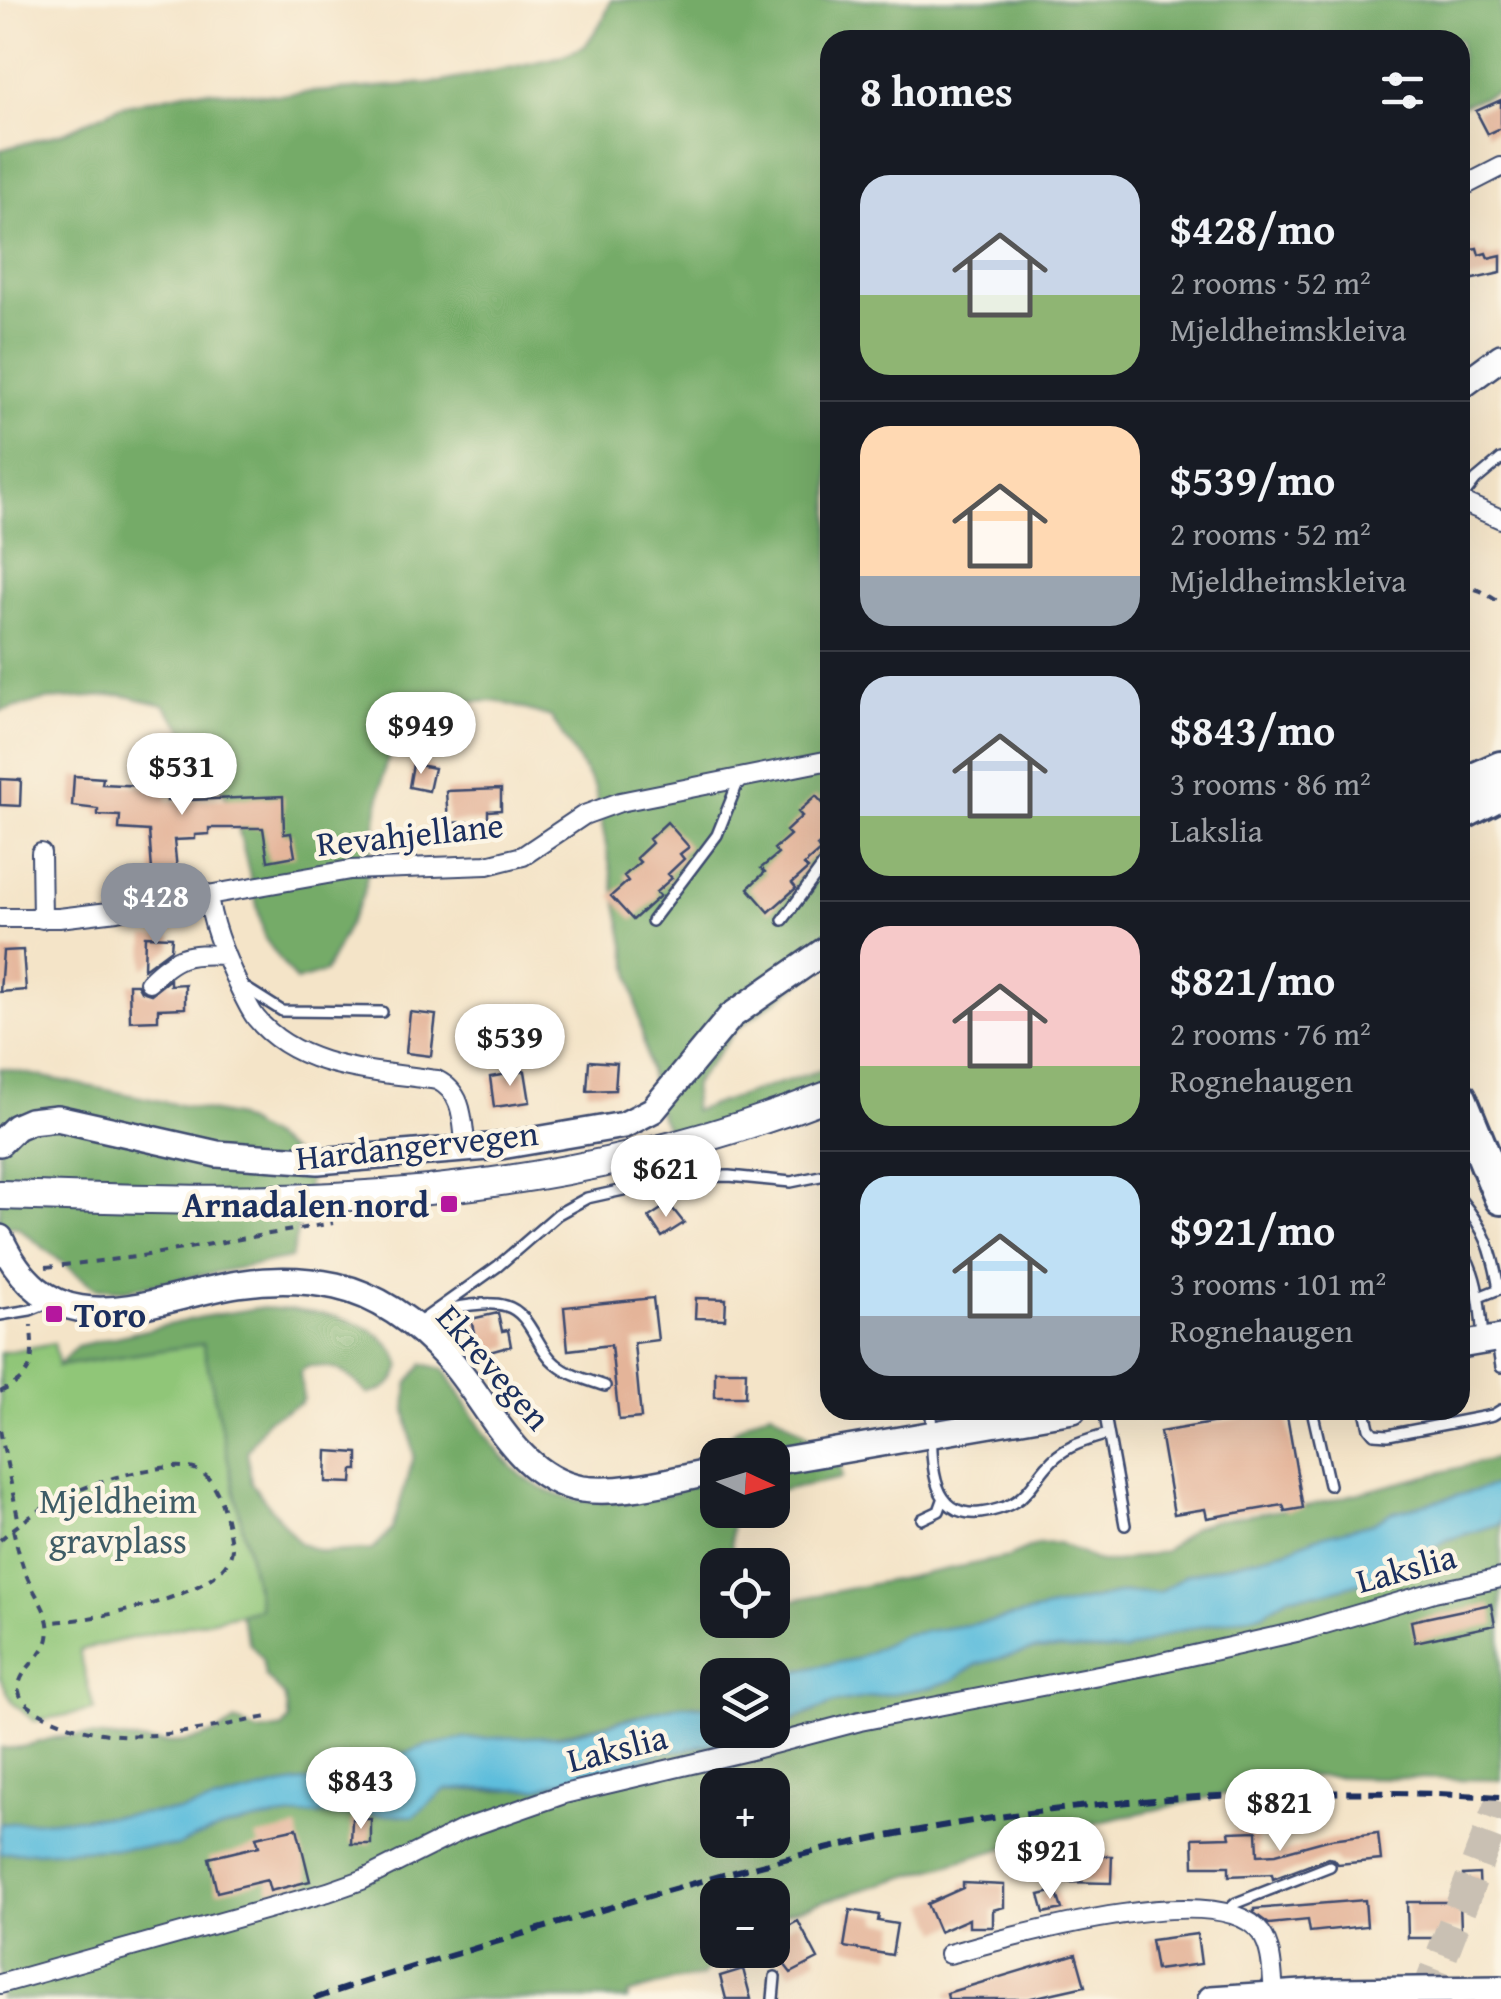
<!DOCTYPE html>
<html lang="en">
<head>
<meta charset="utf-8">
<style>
	:root { --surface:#171b24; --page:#20242c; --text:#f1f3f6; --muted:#9ea1a6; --line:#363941; --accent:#8c9099 }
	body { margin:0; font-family:"Gentium Book Plus",serif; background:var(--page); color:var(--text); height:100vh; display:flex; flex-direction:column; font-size:38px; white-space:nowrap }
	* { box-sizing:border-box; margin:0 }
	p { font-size:32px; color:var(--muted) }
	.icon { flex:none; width:55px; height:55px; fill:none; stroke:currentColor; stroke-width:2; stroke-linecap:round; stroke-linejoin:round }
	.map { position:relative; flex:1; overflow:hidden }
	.panel { position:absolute; left:820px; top:30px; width:650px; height:1390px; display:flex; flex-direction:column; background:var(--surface); border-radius:30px; box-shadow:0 10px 40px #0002 }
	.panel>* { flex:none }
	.needle { width:65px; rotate:94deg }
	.controls { position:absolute; left:700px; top:1438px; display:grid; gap:20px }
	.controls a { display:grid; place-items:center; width:90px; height:90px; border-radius:20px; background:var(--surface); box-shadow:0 10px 40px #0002; font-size:50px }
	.price { position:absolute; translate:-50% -85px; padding:0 22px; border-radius:35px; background:#fff; color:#222; font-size:32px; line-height:65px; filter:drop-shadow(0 2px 5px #0008) }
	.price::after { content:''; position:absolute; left:50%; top:60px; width:30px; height:22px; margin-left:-15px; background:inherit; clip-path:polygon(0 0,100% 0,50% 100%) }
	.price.selected { background:var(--accent); color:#fff }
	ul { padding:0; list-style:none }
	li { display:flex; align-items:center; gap:30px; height:250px; padding:0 40px }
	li+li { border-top:2px solid var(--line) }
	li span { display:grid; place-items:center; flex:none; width:280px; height:200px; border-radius:30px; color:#555 }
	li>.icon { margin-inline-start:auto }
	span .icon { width:120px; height:120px; fill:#fffc; stroke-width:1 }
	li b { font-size:42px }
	h2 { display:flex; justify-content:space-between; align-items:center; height:120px; padding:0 40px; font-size:42px }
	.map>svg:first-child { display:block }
	.green { fill:#90c678; stroke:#567a6b; stroke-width:2.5 }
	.forest { fill:#74ab68; stroke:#486d63; stroke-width:2.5; fill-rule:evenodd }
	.water { fill:#5dbddc; stroke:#3c769d; stroke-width:2.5 }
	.building { fill:#e4b499 }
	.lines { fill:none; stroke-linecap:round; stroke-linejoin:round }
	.highway-tunnel { stroke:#c9c0b3; stroke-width:32; stroke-dasharray:32 16; stroke-linecap:butt }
	.lane-casing { stroke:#3c4a6e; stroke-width:14 }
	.street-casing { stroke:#3c4a6e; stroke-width:22 }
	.secondary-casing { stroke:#3c4a6e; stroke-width:30 }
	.primary-casing { stroke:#3c4a6e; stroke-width:32 }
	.highway-casing { stroke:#3c4a6e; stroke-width:38 }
	.path { stroke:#3c4a6e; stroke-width:4; stroke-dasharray:8 8; stroke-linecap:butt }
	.lane { stroke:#fff; stroke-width:9 }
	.street { stroke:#fff; stroke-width:18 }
	.secondary { stroke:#fff; stroke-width:25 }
	.primary { stroke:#fff; stroke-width:28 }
	.highway { stroke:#fff; stroke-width:32 }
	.rail { stroke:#1b2f5e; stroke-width:6; stroke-dasharray:15 8; stroke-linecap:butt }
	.poi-dot { fill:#b5179e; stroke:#fcf5e5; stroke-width:4 }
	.labels { text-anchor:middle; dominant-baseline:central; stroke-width:9; stroke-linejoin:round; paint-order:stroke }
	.street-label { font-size:35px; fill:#1b2f5e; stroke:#fcf5e5 }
	.poi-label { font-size:35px; font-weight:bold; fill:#1b2f5e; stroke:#fcf5e5; text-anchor:end }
	.park-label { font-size:35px; fill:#3e5c66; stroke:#fcf5e5 }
</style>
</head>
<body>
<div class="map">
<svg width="1501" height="1999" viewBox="0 0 1501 1999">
	<rect width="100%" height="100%" fill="#fcf5e5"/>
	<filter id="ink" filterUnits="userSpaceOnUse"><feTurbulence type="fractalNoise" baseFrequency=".01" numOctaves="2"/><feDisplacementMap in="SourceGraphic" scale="20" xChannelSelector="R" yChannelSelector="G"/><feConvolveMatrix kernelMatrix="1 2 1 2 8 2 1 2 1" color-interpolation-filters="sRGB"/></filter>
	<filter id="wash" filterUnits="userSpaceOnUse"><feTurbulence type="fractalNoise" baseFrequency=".0048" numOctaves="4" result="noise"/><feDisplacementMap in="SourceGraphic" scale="40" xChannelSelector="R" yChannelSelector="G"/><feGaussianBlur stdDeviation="2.25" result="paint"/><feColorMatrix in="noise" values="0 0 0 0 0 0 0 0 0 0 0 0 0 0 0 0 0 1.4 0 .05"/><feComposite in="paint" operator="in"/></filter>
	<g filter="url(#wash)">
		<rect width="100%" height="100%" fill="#f4e4c8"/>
		<path class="green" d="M54,1343l5,23 144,-23 57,266 -181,41 15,60 -60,11 -21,-18 -13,-26v-324z"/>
		<path class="forest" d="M611,0h890v90l-41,16v-66h-630v921l-93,68 -43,55 -1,27 137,-44v57l-69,4 -83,21 -22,-42 -61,-319 -44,-71 -53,-16 -67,2 -29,22 -17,41 -21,127 -39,79 -29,9 -31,-42 -30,-125 -34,-64 -37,-45 -42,-10 -76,5 -46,11v-561l62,-17 56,-26 76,-17 82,5 166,-13 117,-25 26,-11 19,-28z
			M0,1068l233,48 35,20 44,32 -21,90 -167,32 -29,-2 -78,-61 -17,-2z
			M258,1308c45,2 127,5 143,58 -6,18 -16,25 -34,28 -19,-22 -31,-29 -60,-28l-7,6 3,26 -4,6 -32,16 -20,31 4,32 49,61 23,8 49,-2 20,-20 22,-74 -8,-46 2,-26 15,-20 21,5c49,76 72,139 175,132 18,-1 45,-1 60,-11 19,-13 31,-36 46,-51 14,-14 28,-20 46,-28l34,22 35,29 2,16 -69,14 -1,-37h-54v55h13l1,55h-14v55h54l1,-16 235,-47 30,-13 21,-1 40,19h18l48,-11 28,-23 18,-7 101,-16 189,-48v27l-110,29 -18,10 -59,15 -28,13 -100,24 -26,17 -38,1 -129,28 -90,14 -47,24 -59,12 -24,11 -1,-7h-54l-1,32 -36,-2 -138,34h-78l-39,7 -88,30 -58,10 -99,25 -181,13v-76c28,2 37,-8 61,-11 64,-8 113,27 175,-16l22,11 25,-4 6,-8 -5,-25 -19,-19 -3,-18 -13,-15 -9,-29 20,-6 -57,-264 -145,22 19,-20 125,-29z
			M1501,1523v257l-197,-4 -239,54 -292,86 -1,-21h-54l2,55 -17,26 -31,5 -44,13v5h-628v-146l178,-7c70,-36 159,-34 236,-30l32,-27 50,2 71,-8 98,-31 19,-2 88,-20 61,-27 99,-16 20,-7 25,-16 60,-15 88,2 49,-19 89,-19 26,-17 39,-4 38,-11 47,-20 34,-21zM718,1785h54v55h-54z"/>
		<path class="water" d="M1501,1484v39l-54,17 -34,21 -47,20 -38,11 -39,4 -26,17 -89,19 -49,19 -88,-2 -60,15 -25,16 -20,7 -99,16 -60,25v-46l24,-11 59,-12 47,-24 90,-14 129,-28 38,-1 26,-17 100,-24 28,-13 59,-15 18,-10z
			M681,1705l36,2 1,23h47l-81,20 -19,2 -129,37h-90l-32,27c-76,-4 -166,-6 -236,30l-178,7v-29l181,-13 99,-25 58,-10 88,-30 39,-7 98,-3z"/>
		<g id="blocks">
			<path class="building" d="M1501,100v28l-13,6 -12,-23z
				M1477,248l2,7 7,-2 2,5 13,-3v18l-41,9v-31z
				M413,764l21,4 -5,23 -20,-4z
				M74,776l29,2 -1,6 65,3v14l116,-5 1,38 7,-1 4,23 -27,5 -5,-33h-54v6l-14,1v4l-21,1 4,40 -25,3 -4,-52 -30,-2 1,-13 -22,-1v-6l-26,-3z
				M0,779l21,1 -1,26 -20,-1z
				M501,789v21l-13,1v10l-40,2 -2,-32z
				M816,796l14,15v23l-13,12 3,5 -16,14 4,4 -16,14 4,5 -27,24 -21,-24 17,-16 -4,-4 17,-14 -4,-5 16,-14 -4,-4 16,-15 -4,-4z
				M667,822l22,25 -9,7 4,5 -16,15 4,4 -16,14 4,4 -27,24 -22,-24 17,-15 -4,-5 16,-14 -4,-4 16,-15 -3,-4z
				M145,936l27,1 -1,12 -27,20z
				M23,950l3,40 -26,2 3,-41z
				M170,979v6l15,-1v24l-27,1v11l-28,1 -1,-37h8l4,7 10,3z
				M410,1012l26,3 -5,41 -25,-3z
				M589,1061l28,2 -2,27 -28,1z
				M525,1071l5,31 -36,5 -4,-30z
				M669,1204l15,19 -22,14 -13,-20z
				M653,1298l5,42 -24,3 7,75 -22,2 -8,-75 -43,5 -4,-43z
				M696,1298l30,1 -1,20 -30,-1z
				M498,1313l4,18 6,-1 3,16 -32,9 -8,-36z
				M715,1371h31l-1,26h-30z
				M1286,1410l17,98 -18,3 -2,-6 -76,13 -2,-9 -31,5 -14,-82z
				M327,1451l31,2v17h-5l-1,13 -26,-1z
				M1491,1604l4,21 -80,17 -4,-21z
				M352,1819h19v25h-20z
				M297,1828l13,53 -40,10 -3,-11 -50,12 -8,-34 50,-12 -3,-9z
				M1257,1831l1,24 18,-1 55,-15 47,-6 3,27 -43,4 -4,-5 -6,-1 -55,21 -1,-5 -43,2v-10h-35l-1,-28 37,-1 -1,-5z
				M1067,1855l45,1 -1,27 -44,-1z
				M1479,1874l1,22h-17v-21z
				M963,1883l41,2v22l-11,3v17h-24v-8l-30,13 -12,-28 36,-16z
				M1056,1891l6,18 -18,4 -5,-18z
				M1365,1900l2,26 -57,6 -2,-12 -39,4 -15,-11v-4z
				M1407,1902h53l1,28h-22v7l-6,1h-25z
				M850,1910l29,5 -1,6 19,3 -5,31 -48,-8z
				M798,1921l20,38 -27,14 -17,-22 4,-2 -6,-14z
				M1197,1934l4,30 -45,6 -5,-30z
				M1076,1954l9,32 -58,13h-79l-1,-6z
				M743,1969l8,30h-25l-6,-23z"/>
		</g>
	</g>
	<g filter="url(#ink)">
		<use href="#blocks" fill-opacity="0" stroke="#3c4a6e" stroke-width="2.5"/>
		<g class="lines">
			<path class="highway-tunnel" d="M1425,1999l76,-197"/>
			<defs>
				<path id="lane" d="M1460,500l16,-20 25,-21
					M783,920l47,-64
					M652,921l65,-86 22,-55
					M244,987l38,24 100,1
					M1460,1199c26,32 32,50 39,90l-20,8
					M1460,1248c19,25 20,60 23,90
					M436,1310c22,-2 50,-10 70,-4 25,7 30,42 50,58 14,12 32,16 49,22
					M0,1315l30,-5 20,-8
					M418,1323l80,-57 60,-52 29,-16 95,-21 47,-1 62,6 39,-8
					M1497,1342l4,25
					M931,1410c2,37 -7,108 49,103 11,-1 27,-6 36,-12 14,-9 21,-24 31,-35 16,-20 38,-25 61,-32
					M1104,1410l21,115
					M1312,1410l17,75
					M1365,1410l4,18 5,6 14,1 105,-20 8,-5
					M922,1519l17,-8 4,-11
					M1225,1913l11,-10 94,-37
					M773,1999l2,-22"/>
				<path id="street" d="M1460,188l41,-21
					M1460,501l41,18
					M41,853l1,66
					M208,894c3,28 15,57 26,82 7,14 13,30 22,42 42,52 121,53 181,62 28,14 25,42 29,70
					M0,918h59l58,-7 233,-41 137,-5 36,-9 61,-41 36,-13 210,-42
					M149,982c27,-27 38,-29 76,-27
					M949,1954c58,-16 271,-79 312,-21 12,16 11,42 13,60
					M0,1984l328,-92 34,-12 102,-51 100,-35 183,-43 113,-30 285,-55 156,-35 133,-39 67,-14"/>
				<path id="secondary" d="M1460,387l41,-30
					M0,1143l16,-16 14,-6 27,-3 160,36 101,7 183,-15 123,-21 29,-15 78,-94 99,-69
					M0,1238c54,116 145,61 238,46 32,-5 66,-5 98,2 45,10 83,40 113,73 40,44 67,119 133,130 43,6 93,-10 136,-18
					M1460,1345l41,-7
					M772,1462l301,-52
					M1211,1999l123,-8 167,-2"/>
				<path id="primary" d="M0,1195c111,3 223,8 334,2 170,-8 337,-40 496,-102"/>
				<path id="highway" d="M1460,786l41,-18
					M1460,814l41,-21
					M1460,1098l41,100"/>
			</defs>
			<use href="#lane" class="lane-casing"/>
			<use href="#street" class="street-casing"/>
			<use href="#secondary" class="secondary-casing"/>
			<use href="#primary" class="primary-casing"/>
			<use href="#highway" class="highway-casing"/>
			<path class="path" d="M1460,584l21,7 20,12
				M46,1267l90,-10 197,-34
				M0,1392c36,-17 33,-30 31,-67
				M0,1430l19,93
				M13,1529c4,17 8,35 16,52 8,18 23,35 19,57 -4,20 -31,31 -29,53 2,13 16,19 27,25 74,36 150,14 227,0
				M0,1540c44,-39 96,-62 154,-71 17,-2 39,-6 52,7 17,17 22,51 26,73 -4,48 -145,73 -184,73"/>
			<use href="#lane" class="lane"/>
			<use href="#street" class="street"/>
			<use href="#secondary" class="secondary"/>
			<use href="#primary" class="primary"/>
			<use href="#highway" class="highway"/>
			<path class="rail" d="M314,1999c64,-23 130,-41 195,-61 106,-32 213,-65 321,-90 218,-49 449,-64 671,-51"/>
		</g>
	</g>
	<g class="poi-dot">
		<rect x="439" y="1194" width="20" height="20" rx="5"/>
		<rect x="44" y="1304" width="20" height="20" rx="5"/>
	</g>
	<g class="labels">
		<g class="street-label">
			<text transform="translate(410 834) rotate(-6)">Revahjellane</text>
			<text transform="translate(417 1145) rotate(-6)">Hardangervegen</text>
			<text transform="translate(494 1367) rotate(49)">Ekrevegen</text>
			<text transform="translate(1406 1568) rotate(-15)">Lakslia</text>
			<text transform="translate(617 1748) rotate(-14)">Lakslia</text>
		</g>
		<g class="poi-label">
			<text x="429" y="1204">Arnadalen nord</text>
			<text x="74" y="1314" text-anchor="start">Toro</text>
		</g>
		<g class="park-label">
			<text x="118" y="1500">Mjeldheim<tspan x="118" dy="40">gravplass</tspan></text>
		</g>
	</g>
</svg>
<div class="controls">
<a><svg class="needle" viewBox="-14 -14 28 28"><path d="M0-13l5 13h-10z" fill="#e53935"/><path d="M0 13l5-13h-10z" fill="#9ea1a6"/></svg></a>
<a><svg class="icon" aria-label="locate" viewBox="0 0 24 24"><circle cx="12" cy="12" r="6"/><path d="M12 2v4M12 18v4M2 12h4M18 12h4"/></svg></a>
<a><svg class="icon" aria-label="layers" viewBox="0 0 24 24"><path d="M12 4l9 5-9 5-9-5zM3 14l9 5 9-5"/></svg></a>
<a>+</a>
<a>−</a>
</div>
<b class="price" style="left:421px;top:777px">$949</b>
<b class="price" style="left:182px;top:818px">$531</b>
<b class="price selected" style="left:156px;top:948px">$428</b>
<b class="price" style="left:510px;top:1089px">$539</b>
<b class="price" style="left:666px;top:1220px">$621</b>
<b class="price" style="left:361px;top:1832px">$843</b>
<b class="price" style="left:1280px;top:1854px">$821</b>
<b class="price" style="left:1050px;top:1902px">$921</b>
<section class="panel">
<h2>8 homes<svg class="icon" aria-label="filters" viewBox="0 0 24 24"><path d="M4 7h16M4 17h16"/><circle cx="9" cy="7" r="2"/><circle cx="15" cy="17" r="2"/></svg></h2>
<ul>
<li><span style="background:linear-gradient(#c9d6e8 60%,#8fb573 0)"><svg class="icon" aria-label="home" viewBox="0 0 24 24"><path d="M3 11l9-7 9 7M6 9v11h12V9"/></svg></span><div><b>$428/mo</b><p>2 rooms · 52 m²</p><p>Mjeldheimskleiva</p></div></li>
<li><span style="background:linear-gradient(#ffd9b3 75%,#9aa5b1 0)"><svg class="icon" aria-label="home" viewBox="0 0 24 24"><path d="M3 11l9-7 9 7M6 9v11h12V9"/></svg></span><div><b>$539/mo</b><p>2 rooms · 52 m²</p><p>Mjeldheimskleiva</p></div></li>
<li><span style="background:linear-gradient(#c9d6e8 70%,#8fb573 0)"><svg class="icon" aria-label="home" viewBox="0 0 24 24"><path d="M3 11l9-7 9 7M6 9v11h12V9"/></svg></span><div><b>$843/mo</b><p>3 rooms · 86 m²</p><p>Lakslia</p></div></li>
<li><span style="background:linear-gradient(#f6c9c9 70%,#8fb573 0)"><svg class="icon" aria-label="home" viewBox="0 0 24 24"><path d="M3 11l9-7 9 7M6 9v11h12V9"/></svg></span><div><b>$821/mo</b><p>2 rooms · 76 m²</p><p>Rognehaugen</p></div></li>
<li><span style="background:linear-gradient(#bfe0f5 70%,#9aa5b1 0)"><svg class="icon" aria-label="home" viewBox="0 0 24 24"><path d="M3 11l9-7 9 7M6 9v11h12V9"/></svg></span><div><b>$921/mo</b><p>3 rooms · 101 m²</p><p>Rognehaugen</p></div></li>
</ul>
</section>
</div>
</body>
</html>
